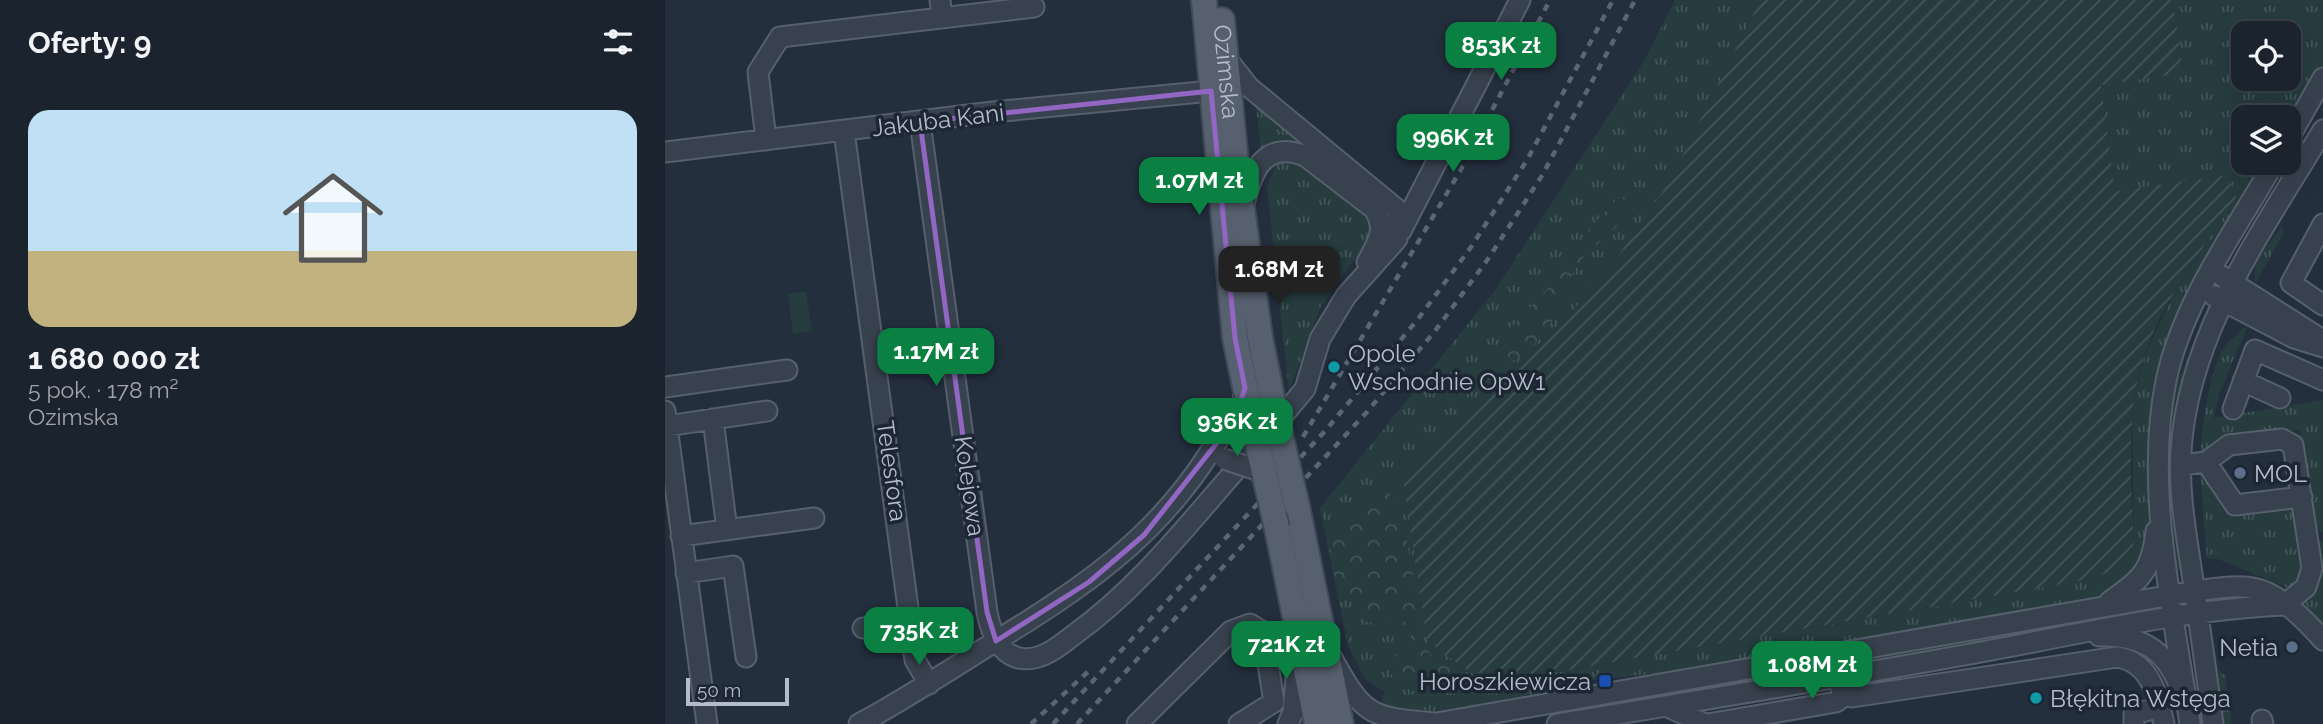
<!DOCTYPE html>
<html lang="pl">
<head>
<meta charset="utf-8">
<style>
	:root { --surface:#1b232e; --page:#282f3a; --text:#f1f3f6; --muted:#a0a4aa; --line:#39404a; --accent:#0b8043 }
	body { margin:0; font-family:Raleway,sans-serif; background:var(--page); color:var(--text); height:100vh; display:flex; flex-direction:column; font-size:26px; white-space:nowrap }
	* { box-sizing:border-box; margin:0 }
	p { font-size:23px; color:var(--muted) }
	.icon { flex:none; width:38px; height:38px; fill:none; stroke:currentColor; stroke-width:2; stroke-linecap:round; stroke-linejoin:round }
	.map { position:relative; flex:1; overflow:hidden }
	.details { display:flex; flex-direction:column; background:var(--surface); width:665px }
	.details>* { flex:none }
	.controls { position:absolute; left:1566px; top:21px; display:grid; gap:14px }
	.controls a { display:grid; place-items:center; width:70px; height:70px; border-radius:14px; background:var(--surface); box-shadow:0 7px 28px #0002,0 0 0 2px var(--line); font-size:35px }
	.scale { position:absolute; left:21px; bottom:18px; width:103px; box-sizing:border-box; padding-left:7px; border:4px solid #b4bcc9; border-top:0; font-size:19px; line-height:24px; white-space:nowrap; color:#b4bcc9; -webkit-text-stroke:5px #1d2633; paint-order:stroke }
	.price { position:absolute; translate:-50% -60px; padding:0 16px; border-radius:14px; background:var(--accent); color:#fff; font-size:23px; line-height:46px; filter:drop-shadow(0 2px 4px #0008) }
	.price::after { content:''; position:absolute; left:50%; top:42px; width:21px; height:16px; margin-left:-10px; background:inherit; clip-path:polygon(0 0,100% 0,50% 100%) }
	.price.current { background:#222; color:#fff }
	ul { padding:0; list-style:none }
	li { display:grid; align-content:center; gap:14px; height:371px; padding:0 28px }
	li+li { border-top:2px solid var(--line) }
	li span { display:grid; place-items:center; height:217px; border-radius:21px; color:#555 }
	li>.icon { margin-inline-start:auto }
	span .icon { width:126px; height:126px; fill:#fffc; stroke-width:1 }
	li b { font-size:30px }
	h2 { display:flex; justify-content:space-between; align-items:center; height:84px; padding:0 28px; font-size:30px }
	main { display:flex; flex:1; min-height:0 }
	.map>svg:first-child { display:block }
	.grass { fill:url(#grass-tufts); fill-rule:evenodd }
	.forest { fill:url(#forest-crowns) }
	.park { fill:#263c3f }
	.garden { fill:url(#garden-furrows) }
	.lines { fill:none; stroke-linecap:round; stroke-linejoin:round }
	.minor-casing { stroke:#565f6c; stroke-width:23 }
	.major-casing { stroke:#414a57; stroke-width:28 }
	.minor { stroke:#38414e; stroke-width:19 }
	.major { stroke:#56606e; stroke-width:24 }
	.rail { stroke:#5a6575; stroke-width:4.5; stroke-dasharray:7 7; stroke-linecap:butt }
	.minor-bridge-casing { stroke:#565f6c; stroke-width:23; stroke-linecap:butt }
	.major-bridge-casing { stroke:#414a57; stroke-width:28; stroke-linecap:butt }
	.minor-bridge { stroke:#38414e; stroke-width:19 }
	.major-bridge { stroke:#56606e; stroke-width:24 }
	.marked { fill:none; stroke:#9266c3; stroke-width:5; stroke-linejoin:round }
	.culture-dot { fill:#0f9aa8; stroke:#1d2633; stroke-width:2.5 }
	.service-dot { fill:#5c6f8a; stroke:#1d2633; stroke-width:2.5 }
	.transit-dot { fill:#1a4fb4; stroke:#1d2633; stroke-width:2.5 }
	.labels { text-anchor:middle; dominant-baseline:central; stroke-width:7; stroke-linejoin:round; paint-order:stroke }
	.street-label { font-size:24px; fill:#b4bcc9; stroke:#1d2633 }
	.poi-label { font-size:24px; fill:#b4bcc9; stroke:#1d2633; text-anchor:start }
</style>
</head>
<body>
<main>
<section class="details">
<h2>Oferty: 9<svg class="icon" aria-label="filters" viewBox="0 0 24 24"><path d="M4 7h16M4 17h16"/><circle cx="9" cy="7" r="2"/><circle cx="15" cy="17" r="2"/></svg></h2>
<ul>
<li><span style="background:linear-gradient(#bfe0f5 65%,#c2b280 0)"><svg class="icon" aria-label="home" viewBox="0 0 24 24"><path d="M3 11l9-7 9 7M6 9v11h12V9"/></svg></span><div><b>1 680 000 zł</b><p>5 pok. · 178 m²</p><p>Ozimska</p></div></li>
</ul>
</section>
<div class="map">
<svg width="1658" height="724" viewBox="0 0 1658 724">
	<defs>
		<pattern id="grass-tufts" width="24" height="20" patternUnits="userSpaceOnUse" patternTransform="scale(1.75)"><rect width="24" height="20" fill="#263c3f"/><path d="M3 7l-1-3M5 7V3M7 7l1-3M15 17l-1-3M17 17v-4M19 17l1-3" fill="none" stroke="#435659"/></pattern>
		<pattern id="forest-crowns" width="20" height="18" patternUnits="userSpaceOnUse" patternTransform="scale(1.75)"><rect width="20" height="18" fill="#263c3f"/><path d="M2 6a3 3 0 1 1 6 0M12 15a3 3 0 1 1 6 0" fill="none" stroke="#435659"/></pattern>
		<pattern id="garden-furrows" width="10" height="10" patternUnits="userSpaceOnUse" patternTransform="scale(1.75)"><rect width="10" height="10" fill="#263c3f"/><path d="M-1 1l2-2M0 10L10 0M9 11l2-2" fill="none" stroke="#435659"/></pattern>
	</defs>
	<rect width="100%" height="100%" fill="#242f3e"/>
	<path class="grass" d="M1010,0h85l-90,181 -56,81 -38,45 -173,172 85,205 608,-106c18,-9 31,-15 38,-35l-2,-123 4,-34 9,-31 30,-64 47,-72 6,-44 -113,16 -14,-107 82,-11 -10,-73h150v79l-34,59v-21h-46v46h31l-94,175 -30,165v31l-12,36 -35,28 -424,73 -86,9 -41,13 -115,18 -28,1 -29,-7 5,-13 -20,-13 -17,-34 -28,-137 176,-219 148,-228zM1578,33h46v46h-46z
		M595,105l53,44 -52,1 -5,-44z
		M628,162l44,26 33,31v18l-50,71 -31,84 -22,-206 10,-23z
		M1617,226l2,6 -29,52v-21z
		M1545,303l-36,145 9,122h-6l-12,-118 10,-64z
		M1578,328h4l-28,66 -5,24 109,-18v132l-11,-3 -12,-99 -81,9 -19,16c4,-36 7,-76 24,-108 5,-7 14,-12 19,-19z
		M1539,471l21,30 2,12 67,-9 13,62 -14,24 -75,-31 -11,-1 -7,-86z
		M1658,541v99l-30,-28 11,-12 13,-55z
		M1476,608l1,4 -153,27 -45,11 -379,64 6,-9z
		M1544,644h5l4,25 7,7 7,48h-11z"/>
	<path class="forest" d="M958,197l5,2c-6,37 -32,39 -51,66 -8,12 -10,27 -16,40 -8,19 -33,52 -53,58l-5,-2 1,-18 10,-19 40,-42 34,-52 29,-31z
		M721,492l8,4 8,15 23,137 8,9 20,13 3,10 -34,13 -24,-6 -8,-16c2,-18 14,-21 21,-35l-4,-12 -9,-7 -29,6c-9,-6 -11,-14 -16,-23 -3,-5 -9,-7 -12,-12 -14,-17 -11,-47 -5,-66l30,-24z"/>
	<path class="park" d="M141,291l6,40 -19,3 -5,-40z"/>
	<path class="garden" d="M1095,0h413l10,73 -82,12 14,106 113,-16 8,23c-38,59 -87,119 -100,189 -9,51 -4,105 -2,156 -7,20 -20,26 -38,35l-609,106 -60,-43 -24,-162 173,-172 38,-45 56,-81z"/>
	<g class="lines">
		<defs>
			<path id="minor" d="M275,0l2,18
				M562,59l22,28 149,123 -1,29 -51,57 -26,43 -15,50 -35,42
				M255,122l67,490c5,27 19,54 51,45 14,-4 26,-15 37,-23 68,-49 119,-118 175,-180
				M179,131l71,529 14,24
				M1624,138l34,-60
				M101,140l-8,-68 22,-35 254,-30
				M0,152l328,-40 218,-21
				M579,204c8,-33 20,-64 61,-48l69,53c13,20 4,33 -7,53
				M1658,224l-32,59 32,22
				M736,231l119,-231
				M1557,276l96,61
				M1549,296l80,42 29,9
				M1578,381l37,17
				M0,387l122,-17
				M1568,409l22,-59 68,30
				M0,411l42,313
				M48,419l14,111
				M2,426l100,-15
				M1541,462l29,43 67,-8
				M1516,465l25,-3 23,-17 53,-6 11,6 19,123 -6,19 -22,18
				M16,536l133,-18
				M21,573l47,-7 13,91
				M1445,601c31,-21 42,-31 46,-70
				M198,628l49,-8
				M1434,636c39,-1 65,11 80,49
				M667,658c32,58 37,59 102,65
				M1174,676l3,18 10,3 265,-40c33,5 41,38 47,67
				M1001,706l39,18
				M1597,720l1,4
				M194,724c47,-25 92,-55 137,-83 87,-54 158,-101 214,-189 13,-22 33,-36 35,-64
				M472,724l94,-93 19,-7 13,8 11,70 -35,22
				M623,724l5,-12 5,-57
				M766,724l764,-133c19,-2 42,-7 62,-2 23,5 50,33 66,51
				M892,724c138,-23 276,-45 413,-70 105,-19 208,-44 314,-49
				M1043,724l128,-22 8,-6
				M1469,724v-10l26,-7
				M1525,724c-16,-108 -46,-235 -24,-343 16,-78 69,-150 108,-218
				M1548,724c-6,-45 -12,-91 -19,-136 -6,-45 -16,-92 -13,-137 7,-119 83,-222 142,-321"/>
			<g id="major">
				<path d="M539,0l31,338 18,87"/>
				<path id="s1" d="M557,20l15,153 23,164 14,71"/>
				<path d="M632,506l44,218"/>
				<path d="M612,528l40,196"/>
			</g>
		</defs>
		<use href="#minor" class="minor-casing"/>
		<use href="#major" class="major-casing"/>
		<use href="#minor" class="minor"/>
		<use href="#major" class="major"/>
		<path class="rail" d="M638,437l157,-266 90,-171
			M366,724l59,-54
			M388,724l273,-294 92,-111 53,-72 56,-87 86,-160
			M412,724l289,-311 69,-82 53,-72 55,-85 92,-174"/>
		<defs>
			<path id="minor-bridge" d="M559,459l33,11 9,10"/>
			<path id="major-bridge" d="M609,408l23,98
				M588,425l24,103"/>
		</defs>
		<use href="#minor-bridge" class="minor-bridge-casing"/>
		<use href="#major-bridge" class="major-bridge-casing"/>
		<use href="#minor-bridge" class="minor-bridge"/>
		<use href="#major-bridge" class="major-bridge"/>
	</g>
	<path class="marked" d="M546,91l24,247 10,50 -10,32 -91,115 -55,47 -93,59 -9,-29 -67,-490z"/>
	<g class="culture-dot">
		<circle cx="669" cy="367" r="7"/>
		<circle cx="1371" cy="698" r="7"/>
	</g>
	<g class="service-dot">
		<circle cx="1575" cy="473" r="7"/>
		<circle cx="1627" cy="647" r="7"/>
	</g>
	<rect class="transit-dot" x="933" y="674" width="14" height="14" rx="3.5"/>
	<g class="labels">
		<g class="street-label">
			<text stroke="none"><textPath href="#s1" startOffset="52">Ozimska</textPath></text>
			<text transform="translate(273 120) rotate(-7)">Jakuba Kani</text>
			<text transform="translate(227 471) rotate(82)">Telesfora</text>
			<text transform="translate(305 486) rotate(82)">Kolejowa</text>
		</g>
		<g class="poi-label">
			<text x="683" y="353">Opole<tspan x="683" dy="28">Wschodnie OpW1</tspan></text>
			<text x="1589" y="473">MOL</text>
			<text x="1613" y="647" text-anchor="end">Netia</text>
			<text x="926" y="681" text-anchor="end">Horoszkiewicza</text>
			<text x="1385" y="698">Błękitna Wstęga</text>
		</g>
	</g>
</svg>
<div class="controls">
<a><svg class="icon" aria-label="locate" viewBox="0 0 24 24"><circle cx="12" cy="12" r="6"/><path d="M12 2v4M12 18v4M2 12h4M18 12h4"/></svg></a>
<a><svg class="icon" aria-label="layers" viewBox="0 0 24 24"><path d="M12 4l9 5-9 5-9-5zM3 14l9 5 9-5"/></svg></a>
</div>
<div class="scale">50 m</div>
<b class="price" style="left:836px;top:82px">853K zł</b>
<b class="price" style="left:788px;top:174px">996K zł</b>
<b class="price" style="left:534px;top:217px">1.07M zł</b>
<b class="price current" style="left:614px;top:306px">1.68M zł</b>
<b class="price" style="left:271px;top:388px">1.17M zł</b>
<b class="price" style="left:572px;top:458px">936K zł</b>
<b class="price" style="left:254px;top:667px">735K zł</b>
<b class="price" style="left:621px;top:681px">721K zł</b>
<b class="price" style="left:1147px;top:701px">1.08M zł</b>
</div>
</main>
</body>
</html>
